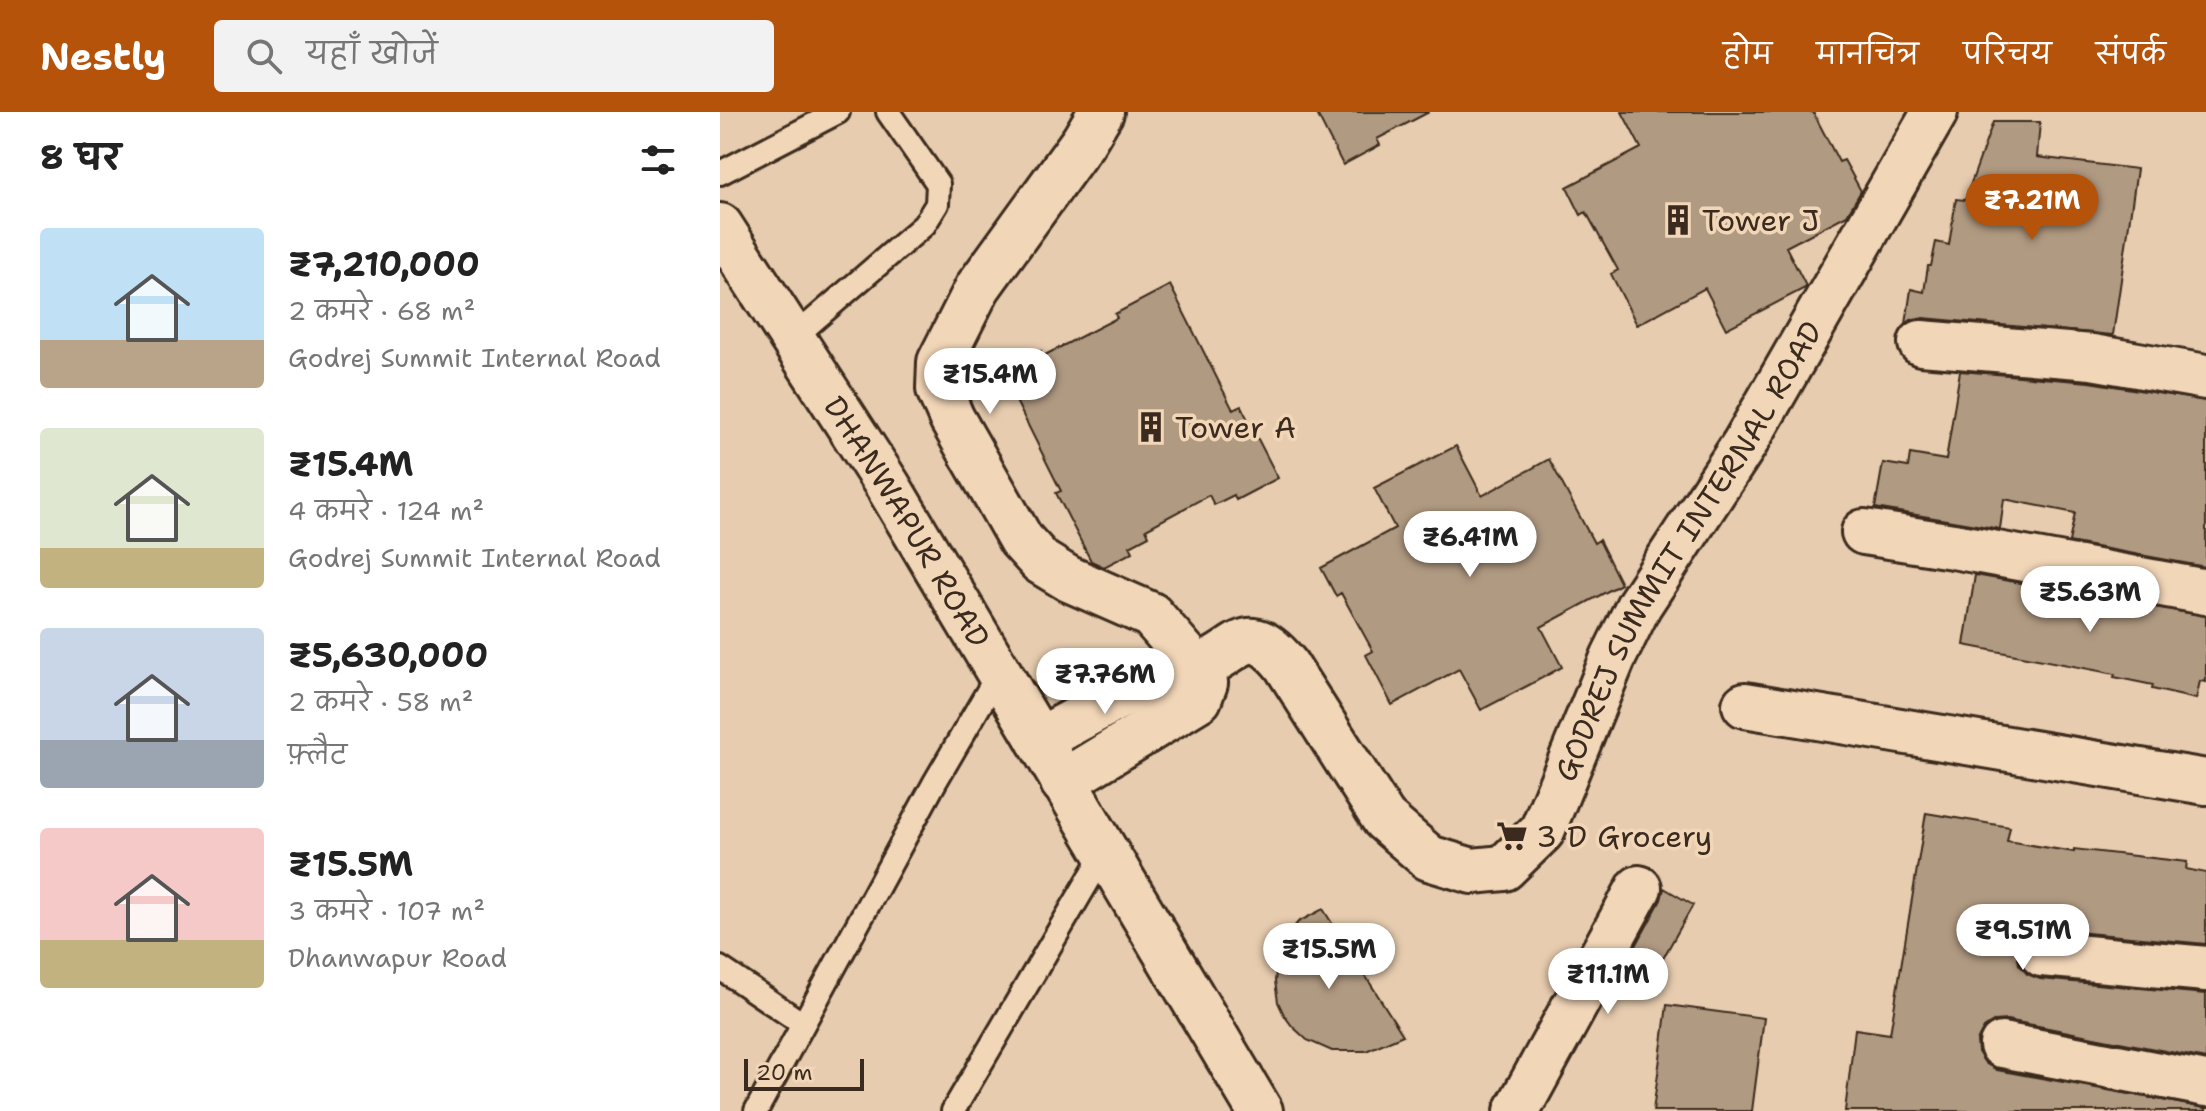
<!DOCTYPE html>
<html lang="hi">
<head>
<meta charset="utf-8">
<style>
	:root { --surface:#fff; --page:#f2f2f2; --text:#222; --muted:#767676; --accent:#b45309 }
	body { margin:0; font-family:"Shantell Sans","Playpen Sans Deva",sans-serif; background:var(--page); color:var(--text); height:100vh; display:flex; flex-direction:column; font-size:30px; white-space:nowrap }
	* { box-sizing:border-box; margin:0 }
	p { font-size:26px; color:var(--muted) }
	.icon { flex:none; width:44px; height:44px; fill:none; stroke:currentColor; stroke-width:2; stroke-linecap:round; stroke-linejoin:round }
	.map { position:relative; flex:1; overflow:hidden }
	.drawer { display:flex; flex-direction:column; background:var(--surface); width:720px }
	.drawer>* { flex:none }
	.scale { position:absolute; left:24px; bottom:20px; width:120px; box-sizing:border-box; padding-left:8px; border:4px solid #3b2a1e; border-top:0; font-size:22px; line-height:28px; white-space:nowrap; color:#3b2a1e; -webkit-text-stroke:6px #f2d6b8; paint-order:stroke }
	.price { position:absolute; translate:-50% -68px; padding:0 18px; border-radius:28px; background:#fff; color:#222; font-size:26px; line-height:52px; filter:drop-shadow(0 2px 4px #0008) }
	.price::after { content:''; position:absolute; left:50%; top:48px; width:24px; height:18px; margin-left:-12px; background:inherit; clip-path:polygon(0 0,100% 0,50% 100%) }
	.price.on { background:var(--accent); color:#fff }
	ul { padding:0; list-style:none }
	li { display:flex; align-items:center; gap:24px; height:200px; padding:0 40px }
	li span { display:grid; place-items:center; flex:none; width:224px; height:160px; border-radius:8px; color:#555 }
	li>.icon { margin-inline-start:auto }
	span .icon { width:96px; height:96px; fill:#fffc; stroke-width:1 }
	li b { font-size:34px }
	h2 { display:flex; justify-content:space-between; align-items:center; height:96px; padding:0 40px; font-size:34px }
	header { display:flex; align-items:center; gap:48px; box-sizing:border-box; height:112px; padding:0 40px; background:var(--accent); color:#fff }
	header strong { font-size:38px }
	nav { display:flex; gap:44px; margin-inline-start:auto; font-size:28px }
	.search { width:560px; height:72px; background:var(--page); display:flex; align-items:center; gap:20px; box-sizing:border-box; padding:0 28px; border-radius:8px; color:var(--muted); font-size:30px }
	main { display:flex; flex:1; min-height:0 }
	.map>svg:first-child { display:block }
	.building { fill:#b19a82; stroke:#3b2a1e; stroke-width:2 }
	.lines { fill:none; stroke-linecap:round; stroke-linejoin:round }
	.service-casing { stroke:#3b2a1e; stroke-width:28 }
	.minor-casing { stroke:#3b2a1e; stroke-width:50 }
	.service { stroke:#f2d6b8; stroke-width:22 }
	.minor { stroke:#f2d6b8; stroke-width:44 }
	.labels { text-anchor:middle; dominant-baseline:central; stroke-width:7; stroke-linejoin:round; paint-order:stroke }
	.poi-label { font-size:30px; fill:#3b2a1e; stroke:#f2d6b8; text-anchor:start }
	.street-label { font-size:30px; fill:#3b2a1e; stroke:#f2d6b8 }
</style>
</head>
<body>
<header>
<strong>Nestly</strong>
<div class="search"><svg class="icon" aria-label="search" viewBox="0 0 24 24"><circle cx="10" cy="10" r="6"/><path d="M15 15l6 6"/></svg>यहाँ खोजें</div>
<nav><a>होम</a><a>मानचित्र</a><a>परिचय</a><a>संपर्क</a></nav>
</header>
<main>
<section class="drawer">
<h2>8 घर<svg class="icon" aria-label="filters" viewBox="0 0 24 24"><path d="M4 7h16M4 17h16"/><circle cx="9" cy="7" r="2"/><circle cx="15" cy="17" r="2"/></svg></h2>
<ul>
<li><span style="background:linear-gradient(#bfe0f5 70%,#b9a48a 0)"><svg class="icon" aria-label="home" viewBox="0 0 24 24"><path d="M3 11l9-7 9 7M6 9v11h12V9"/></svg></span><div><b>₹7,210,000</b><p>2 कमरे · 68 m²</p><p>Godrej Summit Internal Road</p></div></li>
<li><span style="background:linear-gradient(#dfe7d0 75%,#c2b280 0)"><svg class="icon" aria-label="home" viewBox="0 0 24 24"><path d="M3 11l9-7 9 7M6 9v11h12V9"/></svg></span><div><b>₹15.4M</b><p>4 कमरे · 124 m²</p><p>Godrej Summit Internal Road</p></div></li>
<li><span style="background:linear-gradient(#c9d6e8 70%,#9aa5b1 0)"><svg class="icon" aria-label="home" viewBox="0 0 24 24"><path d="M3 11l9-7 9 7M6 9v11h12V9"/></svg></span><div><b>₹5,630,000</b><p>2 कमरे · 58 m²</p><p>फ़्लैट</p></div></li>
<li><span style="background:linear-gradient(#f6c9c9 70%,#c2b280 0)"><svg class="icon" aria-label="home" viewBox="0 0 24 24"><path d="M3 11l9-7 9 7M6 9v11h12V9"/></svg></span><div><b>₹15.5M</b><p>3 कमरे · 107 m²</p><p>Dhanwapur Road</p></div></li>
</ul>
</section>
<div class="map">
<svg width="1486" height="999" viewBox="0 0 1486 999">
	<rect width="100%" height="100%" fill="#e7ccaf"/>
	<filter id="ink" filterUnits="userSpaceOnUse"><feTurbulence type="fractalNoise" baseFrequency=".0125" numOctaves="2"/><feDisplacementMap in="SourceGraphic" scale="16" xChannelSelector="R" yChannelSelector="G"/><feConvolveMatrix kernelMatrix="1 2 1 2 8 2 1 2 1" color-interpolation-filters="sRGB"/></filter>
	<g filter="url(#ink)">
		<path class="building" d="M596,0h113l-52,27 3,6 -37,20z
			M902,0h191l26,50 5,-2 17,31 -14,24 -61,32 20,39 -1,2 -79,41 -21,-41 -68,37 -26,-51 7,-4 -32,-58 -5,3 -14,-28 74,-39z
			M1273,10h47l-3,35 100,12 -24,166 -190,-17 -12,2 -5,4 5,-35 13,3 4,-26h3l5,-24 13,3 7,-46 9,1z
			M450,173l63,125 8,-4 37,72 -42,22 -2,-5 -20,10 -5,-10 -63,34 3,7 -19,10 3,6 -29,15 -13,-6 -35,-68 5,-2 -60,-120 40,-20 2,5 74,-38 -2,-4z
			M1240,259l129,11 117,19v166l-137,-25 6,-29 -71,-14 -4,30 -125,-21 8,-45 25,4 2,-13 36,6z
			M736,334l26,50 67,-37 45,84 5,-3 22,44 -80,43 21,40 -33,18 -48,25 -22,-41 -67,36 -26,-50 7,-4 -32,-58 -5,3 -15,-28 74,-40 -21,-40z
			M1255,463l231,41v66l-6,-1 -4,18 -44,-10 1,-4 -39,-8 1,-3 -151,-29z
			M1206,701l84,14 -3,14 67,11v-3l113,13 -1,7 20,4v71l-162,-15 -12,2 -10,8 -5,13 2,12 8,10 13,5 166,15v65l-199,-39 -12,1 -11,7 -7,13 1,11 7,11 12,7 209,38v3h-361l10,-82 35,5z
			M944,776l29,17 -49,87 -25,-15 42,-77z
			M603,797l80,126 -37,16h-34l-25,-11 -15,-14 -8,-11 -6,-13 -3,-21 3,-29 6,-13 14,-17z
			M947,893l97,13 -12,93h-99z"/>
		<g class="lines">
			<defs>
				<path id="service" d="M0,61l118,-61
					M72,227l132,-114 13,-21 1,-20 -50,-72
					M0,856l83,56
					M36,999l179,-329 63,-108
					M233,999l152,-259"/>
				<g id="minor">
					<path id="s1" d="M0,114l168,260 372,625"/>
					<path d="M1201,231l171,14 114,20"/>
					<path d="M1144,420l89,14 253,46"/>
					<path d="M1025,593l461,77"/>
					<path id="s2" d="M319,628l137,-74c6,0 14,2 20,1 41,-9 49,-53 90,-2l98,154 45,39 43,13 32,-3 38,-37 71,-173 26,-53 106,-162 190,-331"/>
					<path d="M343,670l136,-83 6,-16 -9,-16 -45,-52 -82,-36 -28,-17 -20,-22 -69,-121 -13,-30 1,-27 38,-75 105,-145 18,-30"/>
					<path d="M1322,842l164,15"/>
					<path d="M1282,933l204,39"/>
					<path d="M797,999l122,-223"/>
				</g>
			</defs>
			<use href="#service" class="service-casing"/>
			<use href="#minor" class="minor-casing"/>
			<use href="#service" class="service"/>
			<use href="#minor" class="minor"/>
		</g>
	</g>
	<defs>
		<symbol id="building-bare" viewBox="-9 -9 18 18"><path d="M-4-6H4V6H1V3H-1V6H-4ZM-2.5-4.3h1.7v1.8h-1.7ZM.8-4.3h1.7v1.8H.8ZM-2.5-1h1.7V.8h-1.7ZM.8-1h1.7V.8H.8Z" fill="#3b2a1e" stroke="#f2d6b8" stroke-width="2.5" paint-order="stroke"/></symbol>
		<symbol id="supermarket-bare" viewBox="-9 -9 18 18"><path d="M-6-5.5h2.5l.6 2H6L4.5 2H-2.5L-4.4-4H-6ZM-1.5 3.2a1.3 1.3 0 1 0 .1 0ZM3 3.2a1.3 1.3 0 1 0 .1 0Z" fill="#3b2a1e" stroke="#f2d6b8" stroke-width="2.5" paint-order="stroke"/></symbol>
	</defs>
	<g fill-rule="evenodd">
		<use href="#building-bare" x="936" y="86" width="44" height="44"/>
		<use href="#building-bare" x="409" y="293" width="44" height="44"/>
		<use href="#supermarket-bare" x="770" y="702" width="44" height="44"/>
	</g>
	<g class="labels">
		<g class="poi-label">
			<text x="982" y="108">Tower J</text>
			<text x="455" y="315">Tower A</text>
			<text x="816" y="724">3 D Grocery</text>
		</g>
		<g class="street-label">
			<text stroke="none"><textPath href="#s1" startOffset="350">DHANWAPUR ROAD</textPath></text>
			<text stroke="none"><textPath href="#s2" startOffset="970">GODREJ SUMMIT INTERNAL ROAD</textPath></text>
		</g>
	</g>
</svg>
<div class="scale">20 m</div>
<b class="price on" style="left:1312px;top:130px">₹7.21M</b>
<b class="price" style="left:270px;top:304px">₹15.4M</b>
<b class="price" style="left:750px;top:467px">₹6.41M</b>
<b class="price" style="left:1370px;top:522px">₹5.63M</b>
<b class="price" style="left:385px;top:604px">₹7.76M</b>
<b class="price" style="left:1303px;top:860px">₹9.51M</b>
<b class="price" style="left:609px;top:879px">₹15.5M</b>
<b class="price" style="left:888px;top:904px">₹11.1M</b>
</div>
</main>
</body>
</html>
